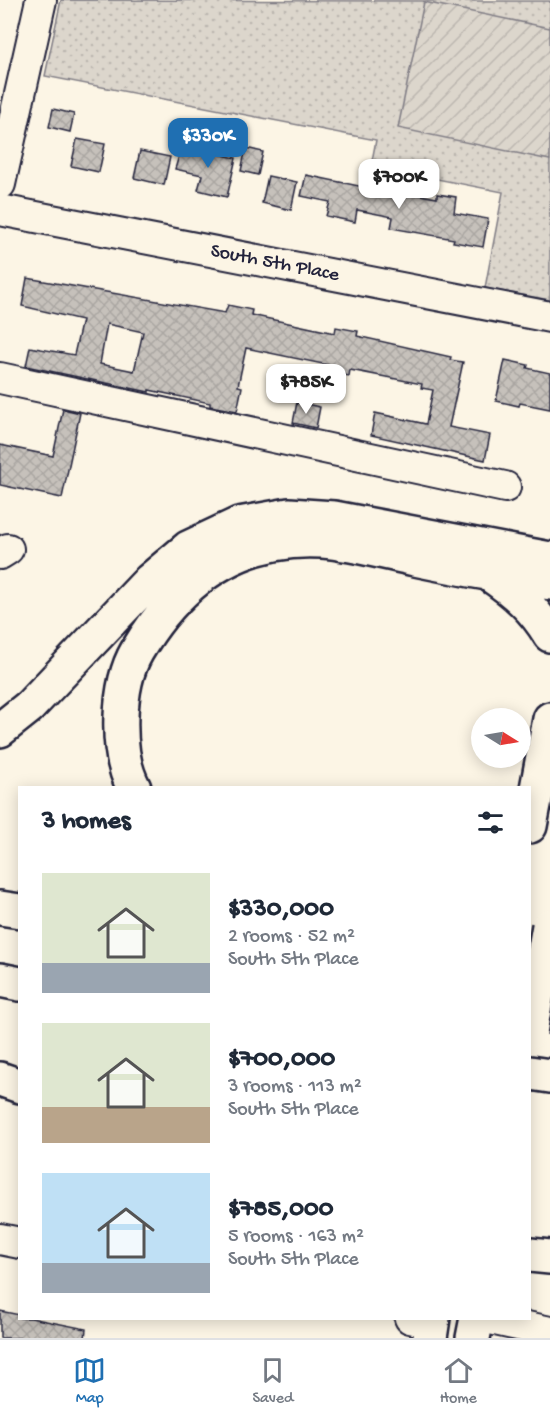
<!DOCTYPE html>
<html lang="en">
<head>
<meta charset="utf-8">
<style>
	:root { --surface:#fff; --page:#f6f6f7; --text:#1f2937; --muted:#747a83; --line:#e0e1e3; --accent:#1f6fb2 }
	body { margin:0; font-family:"Gochi Hand",sans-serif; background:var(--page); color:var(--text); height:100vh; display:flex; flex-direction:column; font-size:22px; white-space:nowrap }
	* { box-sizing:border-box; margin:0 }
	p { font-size:20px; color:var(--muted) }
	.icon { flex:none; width:33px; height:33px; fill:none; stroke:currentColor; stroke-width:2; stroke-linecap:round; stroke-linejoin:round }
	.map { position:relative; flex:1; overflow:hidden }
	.drawer { position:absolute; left:18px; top:786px; width:513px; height:534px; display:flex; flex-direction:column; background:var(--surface); border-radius:0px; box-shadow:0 3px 15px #0003 }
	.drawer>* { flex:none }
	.needle { width:39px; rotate:101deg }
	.buttons { position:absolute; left:471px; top:708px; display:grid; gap:12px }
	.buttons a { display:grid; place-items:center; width:60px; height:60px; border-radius:50%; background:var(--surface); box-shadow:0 3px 15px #0003; font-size:30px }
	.price { position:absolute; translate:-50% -51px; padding:0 14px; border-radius:12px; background:#fff; color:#222; font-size:20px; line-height:39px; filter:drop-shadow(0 2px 3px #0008) }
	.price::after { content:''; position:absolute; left:50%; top:36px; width:18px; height:14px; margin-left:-9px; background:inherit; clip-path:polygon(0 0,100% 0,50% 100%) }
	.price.selected { background:var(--accent); color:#fff }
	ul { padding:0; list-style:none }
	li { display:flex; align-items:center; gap:18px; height:150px; padding:0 24px }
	li span { display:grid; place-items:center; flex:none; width:168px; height:120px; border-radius:0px; color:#555 }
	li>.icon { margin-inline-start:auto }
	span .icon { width:72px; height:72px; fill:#fffc; stroke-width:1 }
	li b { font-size:26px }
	h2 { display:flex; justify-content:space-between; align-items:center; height:72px; padding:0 24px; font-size:26px }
	.tabs { display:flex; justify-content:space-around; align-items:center; height:84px; border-top:2px solid var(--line); background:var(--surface); font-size:16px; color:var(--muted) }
	.tabs a { display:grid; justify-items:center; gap:3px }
	.tabs .selected { color:var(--accent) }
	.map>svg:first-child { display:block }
	.park { fill:url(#park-dots); stroke:#7f7c84; stroke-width:1.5 }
	.garden { fill:url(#garden-furrows); stroke:#7f7c84; stroke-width:1.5 }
	.building { fill:url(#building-cross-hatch); stroke:#22223b; stroke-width:1.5; fill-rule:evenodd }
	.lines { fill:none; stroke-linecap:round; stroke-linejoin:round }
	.minor-casing { stroke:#22223b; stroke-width:34 }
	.major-casing { stroke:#22223b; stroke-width:38 }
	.highway-casing { stroke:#22223b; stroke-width:38 }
	.minor { stroke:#fcf5e5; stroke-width:30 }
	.major { stroke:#fcf5e5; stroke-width:33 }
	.highway { stroke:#fcf5e5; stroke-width:33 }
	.major-bridge-casing { stroke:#22223b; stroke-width:38; stroke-linecap:butt }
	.major-bridge { stroke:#fcf5e5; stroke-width:33 }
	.labels { text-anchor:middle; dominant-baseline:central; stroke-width:6; stroke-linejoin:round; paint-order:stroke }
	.street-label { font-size:20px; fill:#22223b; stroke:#fcf5e5 }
</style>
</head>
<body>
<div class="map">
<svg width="550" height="1338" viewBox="0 0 550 1338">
	<defs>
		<pattern id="park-dots" width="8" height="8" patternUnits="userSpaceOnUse" patternTransform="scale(1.5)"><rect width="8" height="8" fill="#dcd6cc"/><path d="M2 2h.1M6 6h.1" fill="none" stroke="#bcb7b0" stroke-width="1.8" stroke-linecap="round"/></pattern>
		<pattern id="garden-furrows" width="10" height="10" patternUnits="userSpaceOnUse" patternTransform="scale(1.5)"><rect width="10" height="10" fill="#dcd6cc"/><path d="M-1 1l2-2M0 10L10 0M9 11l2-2" fill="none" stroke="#bcb7b0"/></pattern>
		<pattern id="building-cross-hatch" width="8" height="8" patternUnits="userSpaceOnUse" patternTransform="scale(1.5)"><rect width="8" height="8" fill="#c6c1bb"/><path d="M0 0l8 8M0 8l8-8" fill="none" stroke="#aaa6a2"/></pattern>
	</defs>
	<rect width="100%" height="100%" fill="#fcf5e5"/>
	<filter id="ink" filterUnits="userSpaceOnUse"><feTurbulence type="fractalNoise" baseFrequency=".0167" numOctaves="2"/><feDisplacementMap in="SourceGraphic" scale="12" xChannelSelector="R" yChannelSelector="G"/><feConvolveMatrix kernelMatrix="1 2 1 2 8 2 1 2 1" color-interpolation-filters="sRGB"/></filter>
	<g filter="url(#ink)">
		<path class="park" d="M61,0l489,1v299l-65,-12 18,-96 -132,-26 5,-26 -331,-64z"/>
		<path class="garden" d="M424,2l126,26v132l-152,-32z"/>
		<path class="building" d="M53,109l21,5 -4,18 -21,-5z
			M77,139l28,5 -6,28 -28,-6z
			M182,146l54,12 -9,39 -29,-7 4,-15 -27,-6z
			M246,148l17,4 -5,23 -17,-4z
			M140,151l30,6 -6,28 -30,-7z
			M306,175l91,19 1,-3 39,7v-4l19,3 -2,16 34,6 -5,28 -30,-5 1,-3 -63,-11 2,-11 -36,-7 -2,12 -29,-6 4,-14 -29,-6z
			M268,176l29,6 -6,28 -29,-7z
			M27,278l198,35 3,-8 24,5 -1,5 84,18 1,-6 22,4 -1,5 94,21 -1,3 13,2 -14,65 41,8 -5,25 -114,-25 4,-22 51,11 7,-34 -12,-2 1,-4 -72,-14 -1,6 -23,-4 2,-7 -82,-17 -8,38 4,1 -5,24 -27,-5v-3l-61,-13v2l-123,-26 4,-19 44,8 8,-35 -60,-14zM107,324l36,8 -9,39 -34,-7z
			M505,360l23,5 -1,3 23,5v36l-30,-6 -1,3 -23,-5z
			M297,402l23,5 -4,21 -23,-5z
			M63,409l17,4 -18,85 -62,-13v-40l53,11z
			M0,1311l20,4v3h11l55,11 -1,9h-85z"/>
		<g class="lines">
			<defs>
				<g id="minor">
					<path d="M0,184l41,-184"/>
					<path id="s1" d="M0,210l550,107"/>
					<path d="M0,378l505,109"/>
					<path d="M0,554l8,-5"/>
					<path d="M0,1239l20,4"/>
					<path d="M410,1318l23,5"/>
					<path d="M486,1318l64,14"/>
				</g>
				<path id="major" d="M530,826l20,-107
					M430,1338l3,-20
					M473,1338l4,-20"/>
				<path id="highway" d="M489,574c25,17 45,34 61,61
					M0,730l29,-23 121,-127 38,-32 51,-24 50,-9 45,3 216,41
					M134,788c-19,-35 -17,-103 3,-137 41,-69 101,-115 185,-110 28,2 65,12 93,18 24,5 48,10 72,14 21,4 42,5 63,10
					M0,908l20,3
					M0,980l20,4
					M530,1073l20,3
					M0,1079l20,7
					M530,1255l20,2"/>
			</defs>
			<use href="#minor" class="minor-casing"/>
			<use href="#major" class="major-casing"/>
			<use href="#highway" class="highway-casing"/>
			<use href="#minor" class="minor"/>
			<use href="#major" class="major"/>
			<use href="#highway" class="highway"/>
			<defs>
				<path id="major-bridge" d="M530,1032l19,-106"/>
			</defs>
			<use href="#major-bridge" class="major-bridge-casing"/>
			<use href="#major-bridge" class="major-bridge"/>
		</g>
	</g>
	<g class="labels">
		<g class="street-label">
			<text stroke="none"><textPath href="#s1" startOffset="280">South 5th Place</textPath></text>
		</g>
	</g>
</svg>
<div class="buttons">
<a><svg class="needle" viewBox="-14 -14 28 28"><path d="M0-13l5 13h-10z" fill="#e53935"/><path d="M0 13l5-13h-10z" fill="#747a83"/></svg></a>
</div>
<b class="price selected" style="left:208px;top:169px">$330K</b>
<b class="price" style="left:399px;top:210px">$700K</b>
<b class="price" style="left:306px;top:415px">$785K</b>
<section class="drawer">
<h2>3 homes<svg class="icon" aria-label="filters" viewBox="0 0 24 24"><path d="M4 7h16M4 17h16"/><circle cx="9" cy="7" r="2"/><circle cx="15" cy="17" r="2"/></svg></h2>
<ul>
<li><span style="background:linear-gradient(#dfe7d0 75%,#9aa5b1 0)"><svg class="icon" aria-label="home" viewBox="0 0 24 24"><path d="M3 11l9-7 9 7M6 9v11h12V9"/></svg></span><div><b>$330,000</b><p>2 rooms · 52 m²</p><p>South 5th Place</p></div></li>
<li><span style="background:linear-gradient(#dfe7d0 70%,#b9a48a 0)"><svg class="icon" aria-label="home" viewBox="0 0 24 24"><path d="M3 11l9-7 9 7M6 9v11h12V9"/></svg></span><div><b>$700,000</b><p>3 rooms · 113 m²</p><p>South 5th Place</p></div></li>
<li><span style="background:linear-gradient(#bfe0f5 75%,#9aa5b1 0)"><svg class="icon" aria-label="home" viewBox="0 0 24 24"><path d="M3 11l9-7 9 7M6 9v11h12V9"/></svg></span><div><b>$785,000</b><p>5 rooms · 163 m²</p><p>South 5th Place</p></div></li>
</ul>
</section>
</div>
<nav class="tabs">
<a class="selected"><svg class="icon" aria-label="map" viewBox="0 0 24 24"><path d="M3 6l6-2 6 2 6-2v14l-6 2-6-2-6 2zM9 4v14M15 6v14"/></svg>Map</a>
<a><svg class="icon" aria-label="saved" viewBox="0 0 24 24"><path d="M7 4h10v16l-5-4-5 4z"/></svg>Saved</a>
<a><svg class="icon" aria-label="home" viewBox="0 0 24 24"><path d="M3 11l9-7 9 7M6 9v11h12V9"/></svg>Home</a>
</nav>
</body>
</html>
